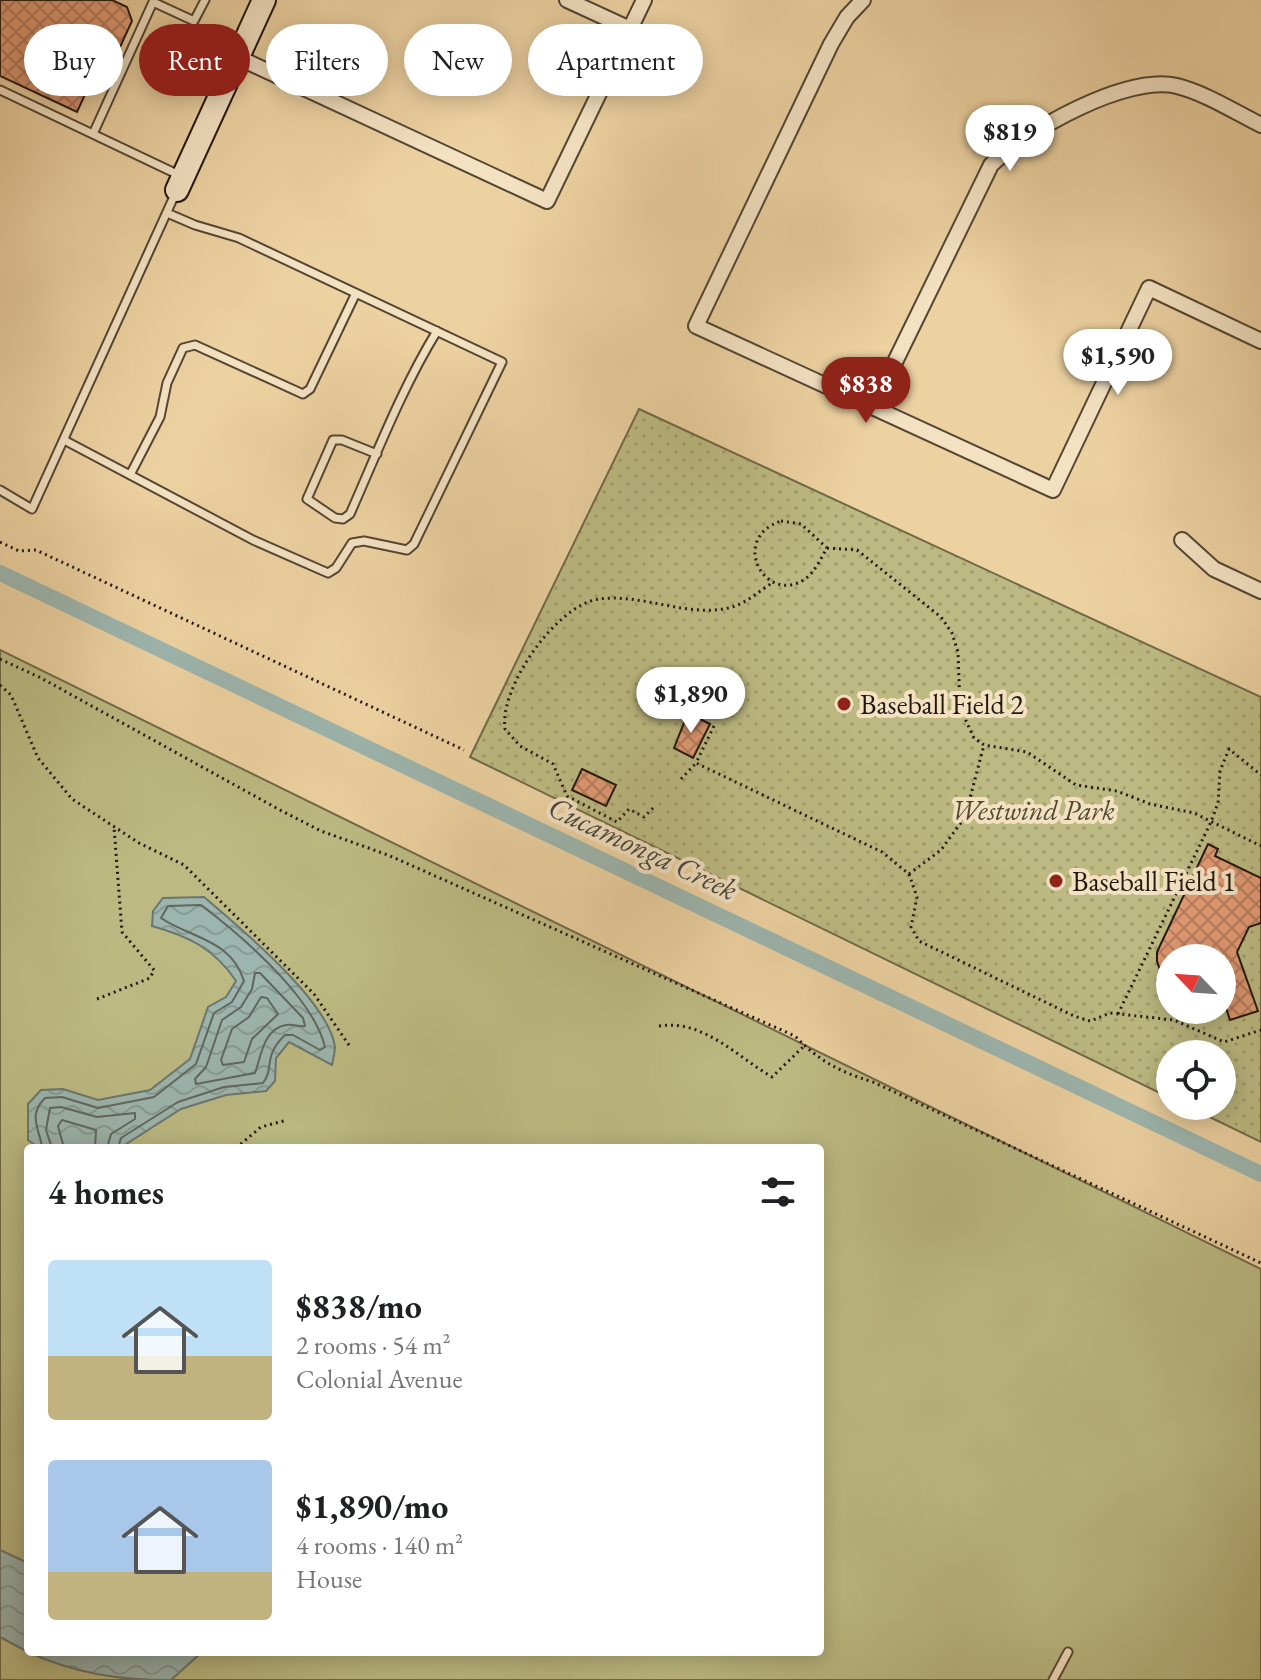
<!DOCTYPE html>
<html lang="en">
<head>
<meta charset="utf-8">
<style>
	:root { --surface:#fff; --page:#f2f2f2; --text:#202124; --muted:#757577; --accent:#8f2418 }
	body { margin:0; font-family:"EB Garamond",serif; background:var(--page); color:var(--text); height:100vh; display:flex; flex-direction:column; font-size:30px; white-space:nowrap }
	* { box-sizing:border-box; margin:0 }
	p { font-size:26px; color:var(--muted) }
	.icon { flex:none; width:44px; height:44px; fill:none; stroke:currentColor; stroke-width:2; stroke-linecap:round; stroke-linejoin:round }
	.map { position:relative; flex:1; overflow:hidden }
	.sheet { position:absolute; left:24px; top:1144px; width:800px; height:512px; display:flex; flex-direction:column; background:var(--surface); border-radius:8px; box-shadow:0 4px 20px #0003 }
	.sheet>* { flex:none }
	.top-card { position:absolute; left:24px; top:24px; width:800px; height:72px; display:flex; gap:16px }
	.needle { width:52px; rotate:295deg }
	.fabs { position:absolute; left:1156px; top:944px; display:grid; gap:16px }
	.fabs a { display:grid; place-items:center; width:80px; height:80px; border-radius:50%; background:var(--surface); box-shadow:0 4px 20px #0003; font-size:40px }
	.price { position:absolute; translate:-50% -68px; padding:0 18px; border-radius:28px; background:#fff; color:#222; font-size:26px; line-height:52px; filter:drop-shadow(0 2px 4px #0008) }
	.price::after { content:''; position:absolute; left:50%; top:48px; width:24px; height:18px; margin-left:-12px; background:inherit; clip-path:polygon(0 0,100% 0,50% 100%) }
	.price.active { background:var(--accent); color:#fff }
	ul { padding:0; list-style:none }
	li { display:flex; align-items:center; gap:24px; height:200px; padding:0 24px }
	li span { display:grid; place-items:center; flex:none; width:224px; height:160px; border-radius:8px; color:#555 }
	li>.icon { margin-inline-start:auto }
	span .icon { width:96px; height:96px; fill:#fffc; stroke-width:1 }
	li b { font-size:34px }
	h2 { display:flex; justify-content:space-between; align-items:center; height:96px; padding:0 24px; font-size:34px }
	.tag { padding:0 28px; border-radius:36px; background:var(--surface); box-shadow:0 4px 20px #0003; font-size:28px; line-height:72px }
	.tag.active { background:var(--accent); color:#fff }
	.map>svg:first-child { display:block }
	.grass { fill:#bcba82; stroke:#706948; stroke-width:2; fill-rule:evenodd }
	.park { fill:url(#park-dots); stroke:#706948; stroke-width:2; fill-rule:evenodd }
	.water { fill:url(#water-waves); stroke:#6c766e; stroke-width:2 }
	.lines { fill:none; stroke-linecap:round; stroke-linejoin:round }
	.shore { stroke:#60665e; stroke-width:2 }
	.canal { stroke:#9cb5ae; stroke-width:16 }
	.building { fill:url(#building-cross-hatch); stroke:#23180f; stroke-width:2 }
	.lane-casing { stroke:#554634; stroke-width:11 }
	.street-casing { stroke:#554634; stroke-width:18 }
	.secondary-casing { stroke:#23180f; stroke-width:26 }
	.path { stroke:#23180f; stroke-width:3; stroke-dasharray:2 4; stroke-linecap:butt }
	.lane { stroke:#f3e1c2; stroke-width:7 }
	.street { stroke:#f3e1c2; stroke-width:14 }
	.secondary { stroke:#f3e1c2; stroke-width:22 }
	.poi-dot { fill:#8f2418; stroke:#f3e1c2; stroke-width:3 }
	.labels { text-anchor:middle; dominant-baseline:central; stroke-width:8; stroke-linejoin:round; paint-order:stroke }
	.poi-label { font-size:28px; fill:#23180f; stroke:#f3e1c2; text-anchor:start }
	.park-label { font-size:28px; font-style:italic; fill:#514932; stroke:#f3e1c2 }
	.water-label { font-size:30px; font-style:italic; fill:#47473f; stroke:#f3e1c2 }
</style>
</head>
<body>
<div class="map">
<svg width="1261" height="1680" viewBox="0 0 1261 1680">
	<defs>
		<pattern id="park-dots" width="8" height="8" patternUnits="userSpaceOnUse" patternTransform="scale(2)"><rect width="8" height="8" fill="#bcba82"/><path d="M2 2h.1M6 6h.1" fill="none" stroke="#a19f6f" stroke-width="1.8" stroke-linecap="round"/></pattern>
		<pattern id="water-waves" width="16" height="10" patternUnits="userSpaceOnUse" patternTransform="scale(2)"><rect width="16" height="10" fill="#9cb5ae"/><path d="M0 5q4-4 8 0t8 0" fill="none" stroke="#869b94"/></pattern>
		<pattern id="building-cross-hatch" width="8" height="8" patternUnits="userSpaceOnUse" patternTransform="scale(2)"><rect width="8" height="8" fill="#e29b74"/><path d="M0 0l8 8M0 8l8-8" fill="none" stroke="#b77d5e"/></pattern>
	</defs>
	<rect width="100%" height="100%" fill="#ecd1a1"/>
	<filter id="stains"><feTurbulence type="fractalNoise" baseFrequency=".0025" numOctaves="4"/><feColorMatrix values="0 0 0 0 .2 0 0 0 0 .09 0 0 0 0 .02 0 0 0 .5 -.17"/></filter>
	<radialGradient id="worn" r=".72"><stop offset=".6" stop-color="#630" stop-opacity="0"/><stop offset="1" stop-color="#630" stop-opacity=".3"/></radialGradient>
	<path class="grass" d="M0,650l1261,619v411h-1261zM28,1148h792v504h-792z"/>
	<path class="park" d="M639,409l622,288v445l-74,-36h35v-52h-52v44l-700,-341zM1170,958h52v52h-52z"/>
	<path class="water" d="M204,897c35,30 125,104 131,150 0,5 -2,13 -3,18l-43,-23 -13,16 -1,23 -9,10 -40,4 -45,14 -61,39h-81l-11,-8v-36l13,-14 22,-1 35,11 52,-10 40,-31 18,-52 18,-10 10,-16c-21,-32 -48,-45 -84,-55l1,-15 10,-13z
		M0,1550l28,13v89l-28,-15z
		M28,1652h174l-31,28c-52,0 -95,-6 -143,-28z"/>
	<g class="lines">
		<path class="shore" d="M255,973h5l43,45 2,8c-6,1 -12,-2 -19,-1 -23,4 -25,32 -31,48l-59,11 -1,-5 11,-12 16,-47 19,-13 11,-18z
			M261,997l6,1 11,16 -26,25 -8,23 -21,3 -2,-5 11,-31 17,-12z
			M42,1148c-2,-19 -15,-32 3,-50l17,-1 36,11 56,-11 42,-33 18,-51 18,-11 12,-21c-13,-42 -54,-43 -83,-63l7,-12 33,-1c41,31 112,92 124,142l-5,3 -27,-15h-8c-23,22 -10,33 -22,48l-39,4 -46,15 -57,36 -3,10
			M52,1148l-6,-18 4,-22 11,-1 36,10 38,-4v6l-24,15 -4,14
			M64,1148l-6,-22 4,-6 34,10 -1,18"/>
		<path class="canal" d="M0,573l1261,601"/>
	</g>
	<path class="building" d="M0,0h112l15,7 5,14 -28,61 -11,-5 -16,35 -77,-36z
		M688,713l22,11 -17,34 -19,-10z
		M582,769l34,16 -10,21 -34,-16z
		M1208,844l10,5 -3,7 46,22v45l-12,4 -12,25 21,59 -28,9 -8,-24v-38h-52l-2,36 -11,-33v-9z"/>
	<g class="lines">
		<defs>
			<path id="lane" d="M0,90l181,86
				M93,134l60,-132 41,19 11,-21
				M64,440l189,100 75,33 8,-5 16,-25 12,-2 43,9 7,-6 88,-182 -263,-124 -44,-13 -28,-12
				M377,454l-35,-14h-9l-26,59 28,19 8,1 7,-5c27,-61 52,-126 87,-183
				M130,475l30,-58 7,-34 16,-35 12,-3 108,49 7,-5 46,-96
				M0,490l32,19 144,-317
				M1053,1680l15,-28"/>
			<path id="street" d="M567,0l63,29
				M863,0l-16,17 -16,27 -135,282 357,164 96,-202 112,53
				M237,57l310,144 97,-201
				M873,407l118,-242c36,-35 136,-91 186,-79 28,7 58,26 84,39
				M1182,540l32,29 47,22"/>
			<path id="secondary" d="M177,190l87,-190"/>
		</defs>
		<use href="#lane" class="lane-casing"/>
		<use href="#street" class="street-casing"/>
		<use href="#secondary" class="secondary-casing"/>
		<path class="path" d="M781,521l20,3 26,24c-6,10 -12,24 -22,31 -39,27 -77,-40 -24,-58z
			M0,542l19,9 17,-1 428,200
			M827,548l30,2 84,67 11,16 6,19 2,56 14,30 10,7 43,7 49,33 41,6 33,13 44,9 67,33
			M0,659l41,19 239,132 41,21 67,24 407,181c24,25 45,36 78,46l388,181
			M0,685l11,10 27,63 34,41 67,44 45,22 130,129 37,54
			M714,726l-18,37 186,89 27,22 32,-24 24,-33 19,-72
			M681,779l15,-16
			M653,808l-9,9 -15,-8 -12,13 -50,-26 -14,-32 -33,-18 -15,-17c-6,-41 51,-124 94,-130 44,-6 90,20 133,8 15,-4 28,-17 42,-25
			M909,874l8,23 -6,30 8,14 155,75 16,5 20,-8 64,7 50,22 37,-12
			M97,999l53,-21 4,-8 -32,-38 -8,-105
			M1118,1014l93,-192 7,-19 2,-32 9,-22 32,26
			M659,1026c44,-7 77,30 113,51l31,-30
			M236,1148l25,-21 26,-7"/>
		<use href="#lane" class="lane"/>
		<use href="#street" class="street"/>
		<use href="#secondary" class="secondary"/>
	</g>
	<g class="poi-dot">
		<circle cx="844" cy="704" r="8"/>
		<circle cx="1056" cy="881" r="8"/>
	</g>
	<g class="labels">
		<g class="poi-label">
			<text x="860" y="704">Baseball Field 2</text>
			<text x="1072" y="881">Baseball Field 1</text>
		</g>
		<g class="park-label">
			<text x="1033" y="810">Westwind Park</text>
		</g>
		<g class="water-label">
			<text transform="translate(643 848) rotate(25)">Cucamonga Creek</text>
		</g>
	</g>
	<rect width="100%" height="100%" filter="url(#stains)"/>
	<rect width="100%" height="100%" fill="url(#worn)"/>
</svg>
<div class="fabs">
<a><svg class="needle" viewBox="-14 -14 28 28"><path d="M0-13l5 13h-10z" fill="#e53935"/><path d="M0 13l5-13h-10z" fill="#757577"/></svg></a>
<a><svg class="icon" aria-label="locate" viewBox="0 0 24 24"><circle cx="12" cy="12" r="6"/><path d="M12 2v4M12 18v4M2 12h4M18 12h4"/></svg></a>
</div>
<b class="price" style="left:1010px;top:173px">$819</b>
<b class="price" style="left:1118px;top:397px">$1,590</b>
<b class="price active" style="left:866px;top:425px">$838</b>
<b class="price" style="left:691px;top:735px">$1,890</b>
<div class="top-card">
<a class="tag">Buy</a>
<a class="tag active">Rent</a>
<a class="tag">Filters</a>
<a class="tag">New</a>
<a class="tag">Apartment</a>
</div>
<section class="sheet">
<h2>4 homes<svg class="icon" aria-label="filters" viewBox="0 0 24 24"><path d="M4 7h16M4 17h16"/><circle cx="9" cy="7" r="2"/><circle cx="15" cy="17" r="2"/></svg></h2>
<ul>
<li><span style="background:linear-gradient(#bfe0f5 60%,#c2b280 0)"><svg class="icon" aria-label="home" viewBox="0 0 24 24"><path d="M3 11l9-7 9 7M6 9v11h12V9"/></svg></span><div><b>$838/mo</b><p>2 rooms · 54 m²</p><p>Colonial Avenue</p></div></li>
<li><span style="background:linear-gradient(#a9c7e8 70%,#c2b280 0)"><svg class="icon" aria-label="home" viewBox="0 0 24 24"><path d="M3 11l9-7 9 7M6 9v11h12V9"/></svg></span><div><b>$1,890/mo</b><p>4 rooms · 140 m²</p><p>House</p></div></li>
</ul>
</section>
</div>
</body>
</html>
